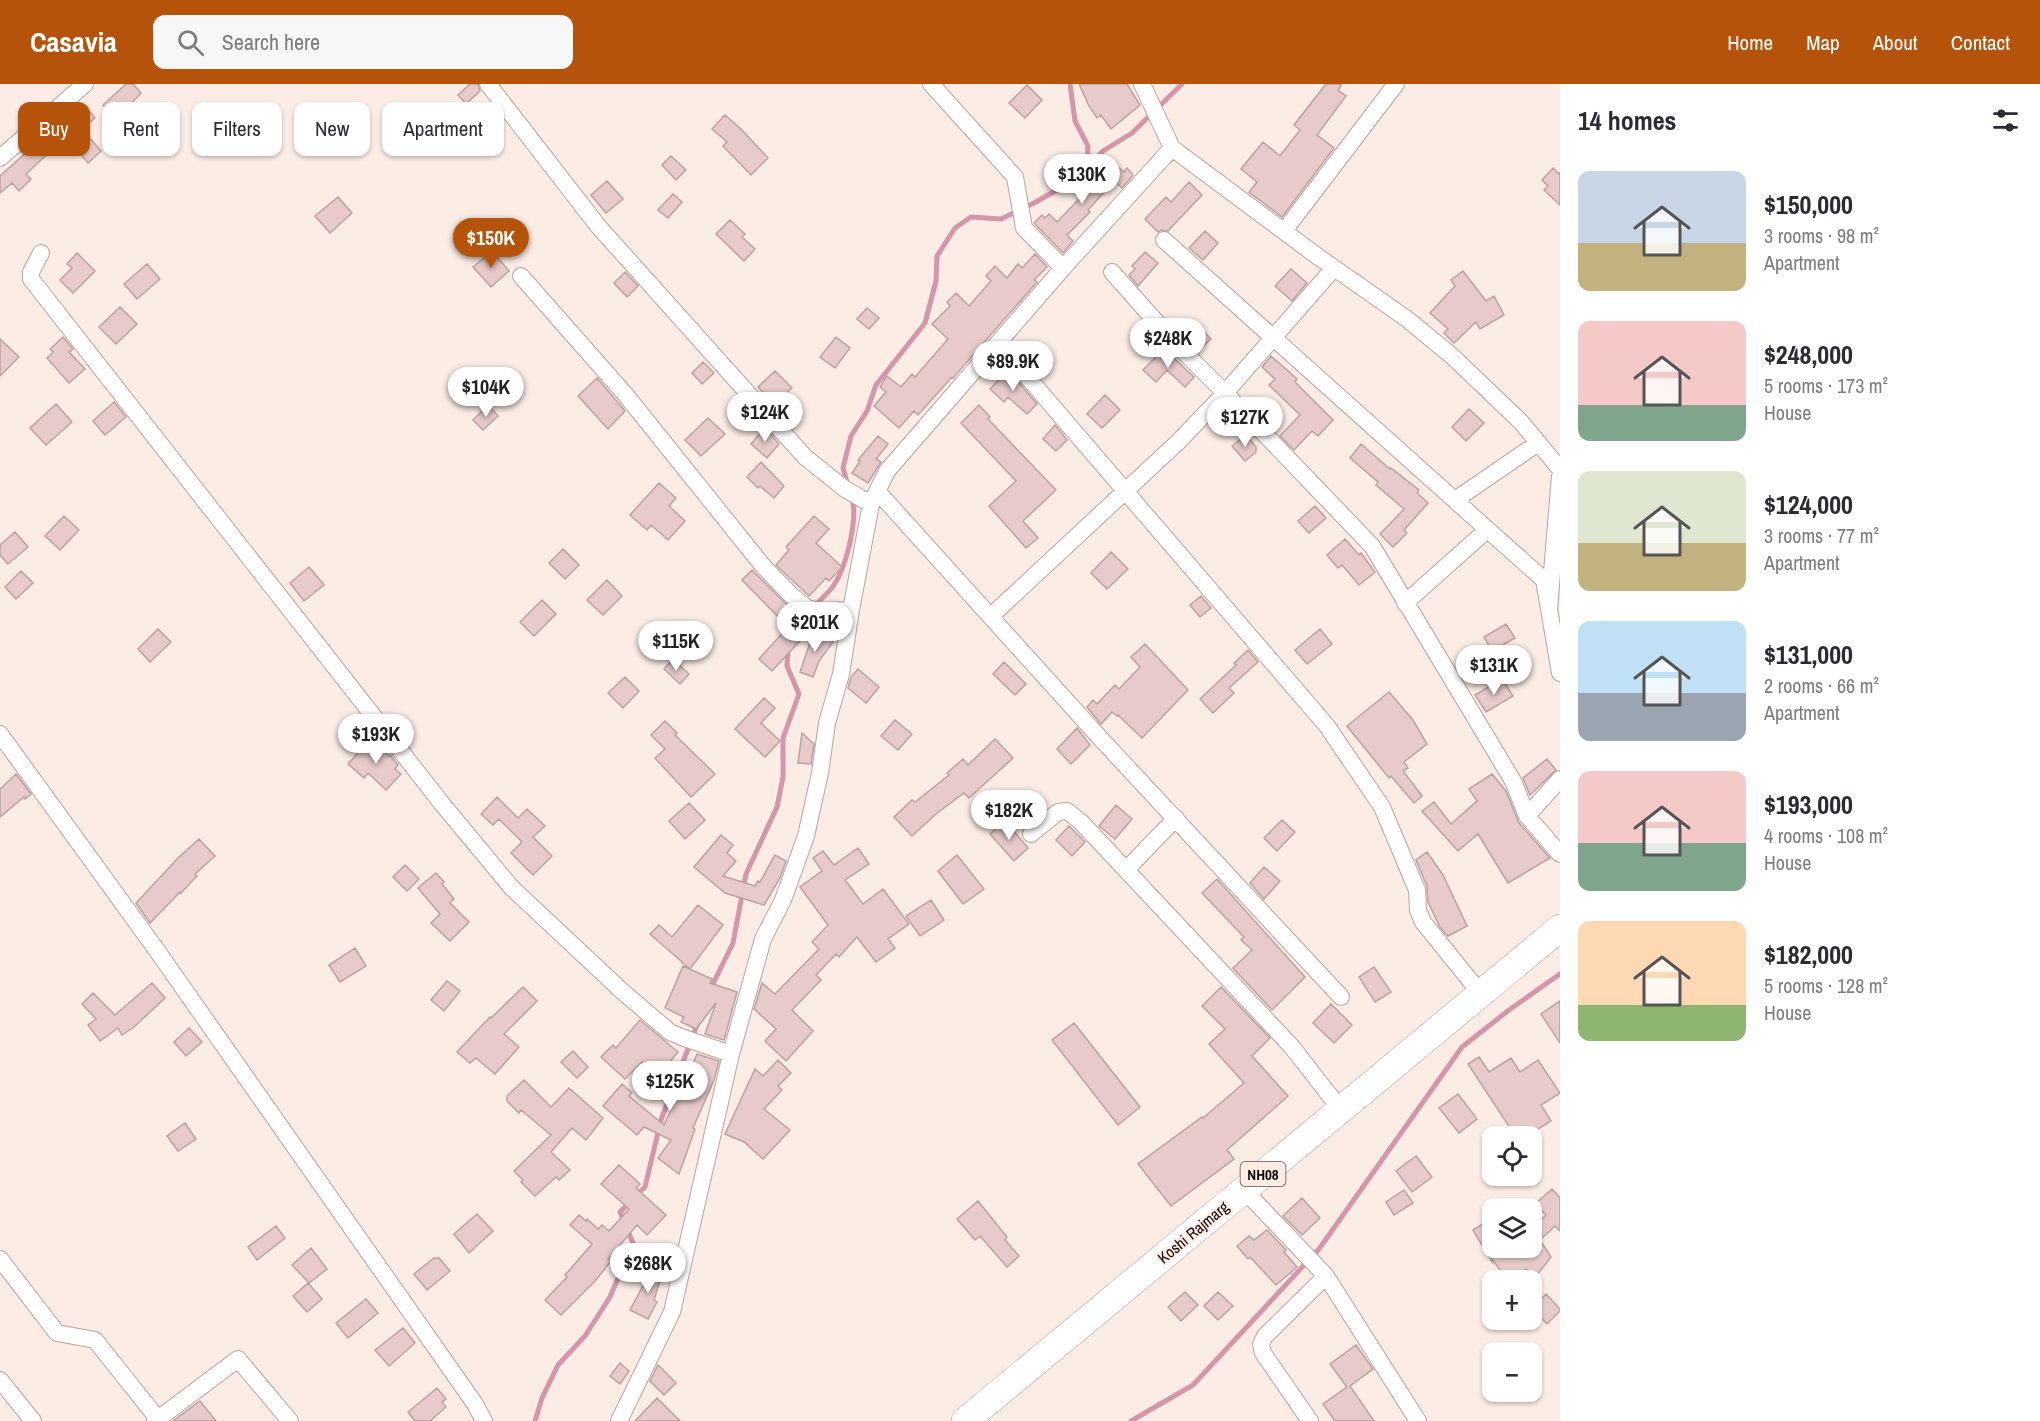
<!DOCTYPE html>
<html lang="en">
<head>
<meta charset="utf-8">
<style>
	:root { --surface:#fff; --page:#f7f7f7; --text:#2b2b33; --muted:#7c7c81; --accent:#b45309 }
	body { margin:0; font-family:"Archivo Narrow",sans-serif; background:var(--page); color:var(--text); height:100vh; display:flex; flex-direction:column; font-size:22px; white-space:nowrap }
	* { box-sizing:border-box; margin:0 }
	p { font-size:20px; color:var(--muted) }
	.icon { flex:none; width:33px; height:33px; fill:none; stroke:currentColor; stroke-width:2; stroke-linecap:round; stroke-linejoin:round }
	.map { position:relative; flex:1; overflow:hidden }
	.drawer { display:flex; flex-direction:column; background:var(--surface); width:480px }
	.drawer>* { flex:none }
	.top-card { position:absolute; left:18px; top:18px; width:570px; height:54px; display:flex; gap:12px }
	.buttons { position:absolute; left:1482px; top:1042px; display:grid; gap:12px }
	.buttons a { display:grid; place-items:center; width:60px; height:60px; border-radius:12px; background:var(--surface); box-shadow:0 2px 4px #0004; font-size:30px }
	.price { position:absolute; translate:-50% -51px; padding:0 14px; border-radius:21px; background:#fff; color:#222; font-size:20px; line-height:39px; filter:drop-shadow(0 2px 3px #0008) }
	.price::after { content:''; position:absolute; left:50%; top:36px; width:18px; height:14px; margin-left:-9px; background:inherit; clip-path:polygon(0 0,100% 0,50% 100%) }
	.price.current { background:var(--accent); color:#fff }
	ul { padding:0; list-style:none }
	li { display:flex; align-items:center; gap:18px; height:150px; padding:0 18px }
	li span { display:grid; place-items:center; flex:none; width:168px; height:120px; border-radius:12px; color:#555 }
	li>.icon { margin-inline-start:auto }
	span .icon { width:72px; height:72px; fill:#fffc; stroke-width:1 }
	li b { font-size:26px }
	h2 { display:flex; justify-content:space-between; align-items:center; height:72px; padding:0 18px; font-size:26px }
	.chip { padding:0 21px; border-radius:12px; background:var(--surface); box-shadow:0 2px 4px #0004; font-size:21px; line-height:54px }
	.chip.current { background:var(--accent); color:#fff }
	header { display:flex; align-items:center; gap:36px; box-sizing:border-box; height:84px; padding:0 30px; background:var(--accent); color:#fff }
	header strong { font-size:28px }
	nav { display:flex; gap:33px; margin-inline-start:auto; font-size:21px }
	.search { width:420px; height:54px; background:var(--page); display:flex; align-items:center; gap:15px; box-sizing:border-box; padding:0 21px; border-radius:12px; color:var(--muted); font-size:22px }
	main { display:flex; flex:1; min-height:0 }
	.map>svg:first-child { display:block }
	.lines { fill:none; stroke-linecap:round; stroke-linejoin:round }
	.stream { stroke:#d696aa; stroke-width:5 }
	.building { fill:#e7cbca; stroke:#bca1a1; stroke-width:1.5 }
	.street-casing { stroke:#bca39b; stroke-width:18 }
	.primary-casing { stroke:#bca39b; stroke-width:28 }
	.street { stroke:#fff; stroke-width:16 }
	.primary { stroke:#fff; stroke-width:27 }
	.labels { text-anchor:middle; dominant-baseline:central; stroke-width:4.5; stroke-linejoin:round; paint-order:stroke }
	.shield { fill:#fcece6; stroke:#584e4a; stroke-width:1.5 }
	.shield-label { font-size:15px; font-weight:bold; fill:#120a07 }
	.street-label { font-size:16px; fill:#120a07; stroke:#fcece6 }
</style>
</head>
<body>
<header>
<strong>Casavia</strong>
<div class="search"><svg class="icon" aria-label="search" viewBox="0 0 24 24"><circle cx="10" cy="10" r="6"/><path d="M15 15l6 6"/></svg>Search here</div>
<nav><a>Home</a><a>Map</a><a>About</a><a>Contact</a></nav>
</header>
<main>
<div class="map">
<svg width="1560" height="1337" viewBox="0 0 1560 1337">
	<rect width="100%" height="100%" fill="#fcece6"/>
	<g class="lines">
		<path class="stream" d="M1070,0l5,37 13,25 -1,20
			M848,402l-5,-18 8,-32 16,-25 9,-26 49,-62 11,-42 1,-25 18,-28 16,-11 30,2 33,-16 39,-22 30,-30 29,-18 50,-49
			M815,522c5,-6 11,-11 16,-17 15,-19 27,-68 21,-91
			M711,904l22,-45 13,-69 31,-67 6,-30v-39l16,-44 -12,-28 1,-19
			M636,1111l9,-8 16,-67 36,-95
			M535,1337l7,-23 16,-33 27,-29 25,-39 23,-54 -13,-31 10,-10
			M1131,1337l62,-36 126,-136 143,-202 47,-37 51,-36"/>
	</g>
	<path class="building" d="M126,0h7l8,9 -24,26 -14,-14z
		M470,0h8l2,7 -14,13 -8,-9z
		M1079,0h48l13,21 -29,24 -10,-14 -4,3 -8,-12z
		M1326,0h16l-4,6 8,6 -29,39 17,13 -52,69 -33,-25 8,-10 -16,-13 22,-27 17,14 20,-26 -6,-5z
		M1027,1l15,15 -17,18 -16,-15z
		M85,22l10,12 -13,11 19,22 -13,12 -18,-21 -12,12 -5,-5 -27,25 5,5 -12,12 -7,-8 -12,10v-17l56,-50 1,2z
		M725,31l16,14 27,29 -17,17 -28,-29 4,-4 -15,-13z
		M671,72l15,14 -10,10 -14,-15z
		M1105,72l19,16 3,-4 6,7 -11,13 -8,-7 -26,29 2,2 -23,23 6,6 -10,12 -29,-30 8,-8 3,3 4,-4 8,8 46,-48 -8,-7z
		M1553,84l6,6 1,-2v33l-16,-15 4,-4 -6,-6z
		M607,97l16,18 -17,14 -15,-18z
		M1189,98l13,13 -34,36 -7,-1 -3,2 -13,-13 21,-22 5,5z
		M673,110l9,8 -14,16 -10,-8z
		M338,113l14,16 -22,20 -15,-17z
		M730,136l15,14 -3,3 13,12 -11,12 -28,-27z
		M1205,147l13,12 -15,17 -14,-12z
		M492,167l17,20 -18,16 -18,-20z
		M1145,168l13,11 -20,23 -9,-11 6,-6 -3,-3z
		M77,169l18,18 -22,22 -13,-13 12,-12 -5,-4z
		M1035,170l12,13 -13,13 3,2 -84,96 -1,-1 -34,38 -4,-4 -15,17 -25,-22 12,-14 -6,-5 7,-11 14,11 11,-13 3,3 33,-38 -16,-15 18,-18 -3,-4 9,-9 13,13 22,-25 -5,-5 9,-10 12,12 11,-14 4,4z
		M147,180l13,15 -23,20 -13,-15z
		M1291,185l16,14 -15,18 -17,-15z
		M1463,187l23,30 8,-5 10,19 -24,14 -4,-7 -22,21 -10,-10 4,-4 -18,-16 25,-27 -4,-6z
		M625,188l13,14 -11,11 -13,-14z
		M120,223l17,17 -21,20 -17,-17z
		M867,224l12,10 -10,11 -12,-10z
		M1196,240l15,15 -13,12 -14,-14z
		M63,253l10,12 -4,3 16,17 -16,14 -22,-25 6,-6 -3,-3z
		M836,253l14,11 -15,20 -15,-11z
		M0,255l19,18 -19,19z
		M1032,258l19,17 -13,14 -17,-19z
		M1164,265l30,28 -9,10 -18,-17 -11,12 -13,-12z
		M1271,272l26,23 -2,3 38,38 -15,16 -6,-5 -18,19 -14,-14 20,-21 -31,-30 6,-6 -13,-12z
		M703,278l11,11 -12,11 -10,-11z
		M1008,286l29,34 -10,10 -19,-17 -4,5 -14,-13z
		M775,287l17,17 -18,16 -16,-17z
		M597,294l28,33 -17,18 -30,-33z
		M1105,311l15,15 -18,18 -15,-14z
		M114,318l12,15 -21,18 -12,-14z
		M56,320l16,18 -26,23 -16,-17z
		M488,321l10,11 -15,14 -10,-10z
		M979,321l11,12 -2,2 68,71 -33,31 15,17 -12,10 -37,-42 27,-25 -55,-58z
		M1469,325l15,14 -18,18 -14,-14z
		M708,334l17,16 -24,22 -16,-16z
		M1055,341l12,15 -11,11 -13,-12z
		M765,344l14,16 -12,14 -16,-14z
		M1246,351l10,12v5l-11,9 -13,-15z
		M878,352l10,8 -12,15 5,3 -13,21 -16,-10 8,-12 -2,-1z
		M1361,360l29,25 1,-1 28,22 -2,3 11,10 -24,27 3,3 -14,14 -13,-13 24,-25 -28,-24 2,-3 -28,-24z
		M761,378l23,24 -10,12 -14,-12 -2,2 -11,-11z
		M659,399l17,15 -7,8 16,15 -17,19 -17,-15 -4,5 -17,-15z
		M1315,422l11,12 -17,15 -11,-12z
		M64,432l15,14 -19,20 -15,-14z
		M814,432l15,13 -13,14 26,24 -13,14 -3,-3 -17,18 -33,-31 13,-15 -3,-3z
		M15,448l13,15 -20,17 -8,-9v-10z
		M1345,455l14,16 2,-2 14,19 -16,13 -17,-20 -4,3 -11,-13z
		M563,465l16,16 -14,14 -16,-16z
		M1111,468l17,17 -21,20 -16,-16z
		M309,483l15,18 -20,16 -14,-18z
		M752,486l32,32 29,25 -41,44 -13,-12 29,-32 -46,-47z
		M21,487l12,12 -17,16 -11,-12z
		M607,496l15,16 -19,19 -16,-15z
		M1201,512l10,12 -11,9 -10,-12z
		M542,516l14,14 -22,22 -14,-14z
		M1506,540l9,14 -23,13 -8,-14z
		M815,544l18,14 -14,19 -6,16 -13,-5z
		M158,545l13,13 -21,20 -12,-13z
		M1320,545l12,15 -25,20 -12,-14z
		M1145,560l43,46 -46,48 -24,-23 -1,1 -5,-4 -11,12 -14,-17 6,-7 4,4 18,-19 4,4 21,-22 -9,-10z
		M1248,566l10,12 -29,26 5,5 -21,20 -13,-14 36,-34 -2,-2z
		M673,575l16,15 -9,10 -16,-15z
		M1004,578l22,22 -11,11 -22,-21z
		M858,585l21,18 -13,16 -18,-15 3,-11z
		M625,593l14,14 -16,17 -15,-15z
		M1502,595l11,17 -27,16 -11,-17z
		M1389,608l24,28 14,24 -23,18 4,6 -5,3 19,25 -8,7 -23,-27 -2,2 -42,-52z
		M764,614l11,10 -14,15 19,18 -15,16 -30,-28z
		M895,636l17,14 -14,16 -17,-14z
		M665,637l12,12 -2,2 40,39 -24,23 -36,-39 10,-9 -14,-14z
		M1077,644l13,17 -19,19 -14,-15z
		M802,649l12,11 -3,20 -13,-1z
		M370,655l19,17 1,-1 8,10 -3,4 6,5 -15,16 -18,-17 -4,5 -16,-14z
		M995,655l18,19 -44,40 -5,-5 -28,21 -24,22 -18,-19 18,-17 3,2 34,-27 -2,-2 16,-14 5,6z
		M1547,675l9,11 -26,25 -7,-17z
		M16,690l15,20 -6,5 -1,-2 -24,20v-28z
		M1492,690l14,17 13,32 31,35 -42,25 -30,-49 -20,17 -36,-40 12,-9 17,22 26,-23 -8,-12z
		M497,713l21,21 9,-9 18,17 -12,11 19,19 -19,19 -22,-22 11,-11 -23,-23 -6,6 -12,-11z
		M689,719l16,17 -20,19 -16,-18z
		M1116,721l16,14 -17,20 -16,-13z
		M1282,736l13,12 -18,19 -13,-13z
		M1005,737l23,27 -14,13 -24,-27z
		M1069,742l16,16 -13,14 -16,-16z
		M721,751l12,10 -6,8 9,8 -13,15 32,10 3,-5 2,1 15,-27 11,6 -6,17 -16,27 -39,-12 -31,-26z
		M199,755l16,17 -20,18 2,2 -16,17 -1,-1 -30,31 -14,-20 42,-45z
		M858,764l11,16 -24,16 18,24 20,-15 26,35 -21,15 7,9 -19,14 -19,-25 -18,20 -3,-3 -20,21 5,5 -29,30 21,21 -27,30 -21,-20 11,-12 -22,-20 8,-26 13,11 44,-45 -7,-7 16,-17 -28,-38 22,-16 -9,-13 10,-7 11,14z
		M1427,768l16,23 24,51 -19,10 -8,-9 -12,-25 -1,-16 -11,-26z
		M957,771l27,34 -21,15 -25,-33z
		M405,781l14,14 -12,12 -14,-14z
		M1264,783l16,14 -16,18 -14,-16z
		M436,789l8,9 -2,2 12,15 -4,4 19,19 -19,19 -19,-18 9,-9 -22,-26z
		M1217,795l88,98 -33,33 -39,-42 19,-18 -11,-10 3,-3 -42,-44z
		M931,816l13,20 -24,16 -14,-20z
		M698,821l25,20 -33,44 -40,-35 9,-9 13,12z
		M355,864l11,18 -26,16 -11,-17z
		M683,882l29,13 -2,4 27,9 -13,48 -19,-6 11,-31 -20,26 -15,-7 3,-5 -19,-9z
		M1374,883l17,25 -16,10 -16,-25z
		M447,897l13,10 -16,20 -13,-11z
		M152,899l13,15 -31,29 -12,8 -4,-7 -18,13 -12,-16 8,-6 -14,-15 11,-11 22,22z
		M523,903l14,14 -33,33 15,13 -24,27 -19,-16 -6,5 -13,-11 33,-35 1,1z
		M1221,903l49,51 -18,18 36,40 -61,54 7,9 -63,47 -33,-42 64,-47 1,1 41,-35 -35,-39 16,-15 -23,-23z
		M1560,917v42l-19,-29z
		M1331,920l21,21 -18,18 -21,-20z
		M640,936l38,32 -19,23 -17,-13 -17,17 -24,-22 12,-12 3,3z
		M1074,939l66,84 -22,18 -66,-85z
		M189,944l13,14 -16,14 -12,-14z
		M573,967l15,16 -11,11 -16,-16z
		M697,970l22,7 -5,19 -21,48 2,1 -16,45 -21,-16 13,-18 -27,-13 -7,8 -34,-29 19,-22 10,9 -3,3 35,29 13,-28 2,1z
		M1479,973l10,15 22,-14 9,14 18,-12 22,33 -19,12 10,16 -26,16h-9l-48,-73z
		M778,976l13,13 -13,13 4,4 -18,19 26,21 -27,29 -19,-17 -19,-8 30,-65 8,7z
		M524,996l27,27 18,-19 34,30 -17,22 -14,-12 -21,24 19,18 -11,10 -3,-3 -21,19 -14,-14 2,-2 -9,-9 37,-36 -30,-25 -2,3 -12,-12v-5z
		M1458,1010l19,25 -18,14 -20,-25z
		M185,1039l11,16 -18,12 -11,-15z
		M1416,1072l16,21 -20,15 -16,-21z
		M619,1081l21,19 -4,4 30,27 -19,20 -10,-10 -29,34 3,2 -16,20 -34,34 -16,-15 22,-23 -2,-2 27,-31 -22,-19 9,-10 7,6 1,-2 11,10 4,-4 7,6 20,-22 -28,-25z
		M1552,1105l8,9v33l-5,-5 -15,14 11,17 -18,23 -7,-11 -18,12 -16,-22v3l-19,-32 19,-12v30h40v-21l1,1 13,-13 -11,-11z
		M1404,1106l9,13 -19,12 -8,-13z
		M1302,1114l18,20 -18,17 -19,-19z
		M978,1117l29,36 -2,3 14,16 -12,11 -27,-31 -5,4 -18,-21z
		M477,1130l16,17 -24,22 -15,-19z
		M276,1142l9,12 -28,22 -9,-13z
		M1267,1146l19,20 -2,2 13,15 -21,18 -26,-28 -2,2 -11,-13 12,-10 5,4z
		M311,1164l16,21 -18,14 -17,-18z
		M434,1174h5l11,13 -23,19 -13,-16z
		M649,1183l14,4 -9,29 3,2 -9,17 -18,-9 14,-26z
		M308,1199l14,16 -15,13 -14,-16z
		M1185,1208l13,13 -17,16 -13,-14z
		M1218,1208l15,14 -15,14 -14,-14z
		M1546,1210l14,15v2l-13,13 -15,-16z
		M366,1215l12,14 -30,25 -12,-15z
		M403,1244l12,15 -26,23 -14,-16z
		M1356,1261l17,24 -23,17 24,35h-39l-12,-17 24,-17 -17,-23z
		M620,1279l9,8 -9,13 -10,-8z
		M658,1281l18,18 -12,12 -14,-14z
		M437,1304l9,11 -4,3 4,5 -16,14h-15l-7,-9z
		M657,1314l23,23h-45z
		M200,1317l16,20h-43z"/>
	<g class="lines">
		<defs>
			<path id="street" d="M488,0l110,142 207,231 40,32 26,15
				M931,0l84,93 9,51 39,40
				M1142,0l30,64 145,108 90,63 45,37 69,66 39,47
				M0,74l85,-74
				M1284,147l112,-147
				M1164,156l380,340 5,29
				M41,169l-10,19v7l412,526 68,82 112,105 47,40 14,6 47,16
				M1112,188l62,70 51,51 109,-125
				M521,192l104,118 138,172 28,29 16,13 12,3 32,-1
				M999,260l328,382 55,81 35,83 1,20 5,12 58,72
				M1560,392l-11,133 11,64
				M878,408l223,247 240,258
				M1455,416l83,-57
				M1405,519l82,-73
				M991,532l187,-174 47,-49 147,153 141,235 14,35 33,-37
				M0,650l158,218 317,452 9,17
				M1527,732l33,38
				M1031,750l27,-22 9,-1 14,11 211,225 49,63
				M1126,786l50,-52
				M1244,1106l82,86 92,145
				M0,1175l57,74 38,7 63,79 -3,2
				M0,1296l33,41
				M160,1337l-2,-2 80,-60 52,62
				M619,1337l53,-109 59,-258 32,-115 20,-39 23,-64 14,-63 7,-50 14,-49 10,-64 20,-106 16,-33 176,-203 109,-120
				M1310,1337l-47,-68 -2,-9 4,-8 61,-60"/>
			<path id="primary" d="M965,1337l595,-493"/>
		</defs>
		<use href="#street" class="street-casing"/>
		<use href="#primary" class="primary-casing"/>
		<use href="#street" class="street"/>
		<use href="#primary" class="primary"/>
	</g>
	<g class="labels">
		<rect class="shield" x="1240.5" y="1078" width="45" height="24" rx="4.5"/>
		<g class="shield-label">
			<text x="1263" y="1090">NH08</text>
		</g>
		<g class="street-label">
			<text transform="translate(1193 1148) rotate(-40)">Koshi Rajmarg</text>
		</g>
	</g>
</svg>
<div class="buttons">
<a><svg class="icon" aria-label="locate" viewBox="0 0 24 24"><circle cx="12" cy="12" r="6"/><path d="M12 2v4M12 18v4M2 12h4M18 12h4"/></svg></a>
<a><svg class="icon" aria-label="layers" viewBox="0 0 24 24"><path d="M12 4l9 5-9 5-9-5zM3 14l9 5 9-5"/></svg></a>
<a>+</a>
<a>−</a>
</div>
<b class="price" style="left:1082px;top:121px">$130K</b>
<b class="price current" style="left:491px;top:185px">$150K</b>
<b class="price" style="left:1168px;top:285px">$248K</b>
<b class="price" style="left:1013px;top:308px">$89.9K</b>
<b class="price" style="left:486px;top:334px">$104K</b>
<b class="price" style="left:765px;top:359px">$124K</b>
<b class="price" style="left:1245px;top:364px">$127K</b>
<b class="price" style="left:815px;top:569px">$201K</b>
<b class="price" style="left:676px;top:588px">$115K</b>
<b class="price" style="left:1494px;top:612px">$131K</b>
<b class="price" style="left:376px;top:681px">$193K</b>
<b class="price" style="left:1009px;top:757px">$182K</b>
<b class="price" style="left:670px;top:1028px">$125K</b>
<b class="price" style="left:648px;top:1210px">$268K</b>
<div class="top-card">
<a class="chip current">Buy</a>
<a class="chip">Rent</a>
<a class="chip">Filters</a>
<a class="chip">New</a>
<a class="chip">Apartment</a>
</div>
</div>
<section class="drawer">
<h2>14 homes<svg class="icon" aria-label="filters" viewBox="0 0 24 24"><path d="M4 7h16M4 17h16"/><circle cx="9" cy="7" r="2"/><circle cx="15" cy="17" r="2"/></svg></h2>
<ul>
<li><span style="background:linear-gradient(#c9d6e8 60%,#c2b280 0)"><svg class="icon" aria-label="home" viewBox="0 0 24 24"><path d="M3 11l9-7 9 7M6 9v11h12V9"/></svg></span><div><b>$150,000</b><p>3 rooms · 98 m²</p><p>Apartment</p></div></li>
<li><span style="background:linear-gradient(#f6c9c9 70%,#7fa58c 0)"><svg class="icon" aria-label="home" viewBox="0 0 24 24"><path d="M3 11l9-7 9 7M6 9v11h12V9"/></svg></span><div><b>$248,000</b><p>5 rooms · 173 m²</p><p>House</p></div></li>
<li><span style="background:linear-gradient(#dfe7d0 60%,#c2b280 0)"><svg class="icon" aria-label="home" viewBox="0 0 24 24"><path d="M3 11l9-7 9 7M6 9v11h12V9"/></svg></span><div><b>$124,000</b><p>3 rooms · 77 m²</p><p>Apartment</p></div></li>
<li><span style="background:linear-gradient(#bfe0f5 60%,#9aa5b1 0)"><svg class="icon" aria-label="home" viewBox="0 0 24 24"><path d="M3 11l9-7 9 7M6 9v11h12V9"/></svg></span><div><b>$131,000</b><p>2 rooms · 66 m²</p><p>Apartment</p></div></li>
<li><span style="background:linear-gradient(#f6c9c9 60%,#7fa58c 0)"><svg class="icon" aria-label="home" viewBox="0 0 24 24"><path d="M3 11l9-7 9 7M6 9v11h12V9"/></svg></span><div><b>$193,000</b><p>4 rooms · 108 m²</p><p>House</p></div></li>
<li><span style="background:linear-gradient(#ffd9b3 70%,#8fb573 0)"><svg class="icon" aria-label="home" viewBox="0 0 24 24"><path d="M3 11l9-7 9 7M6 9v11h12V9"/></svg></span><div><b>$182,000</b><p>5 rooms · 128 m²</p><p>House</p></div></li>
</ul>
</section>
</main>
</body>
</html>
